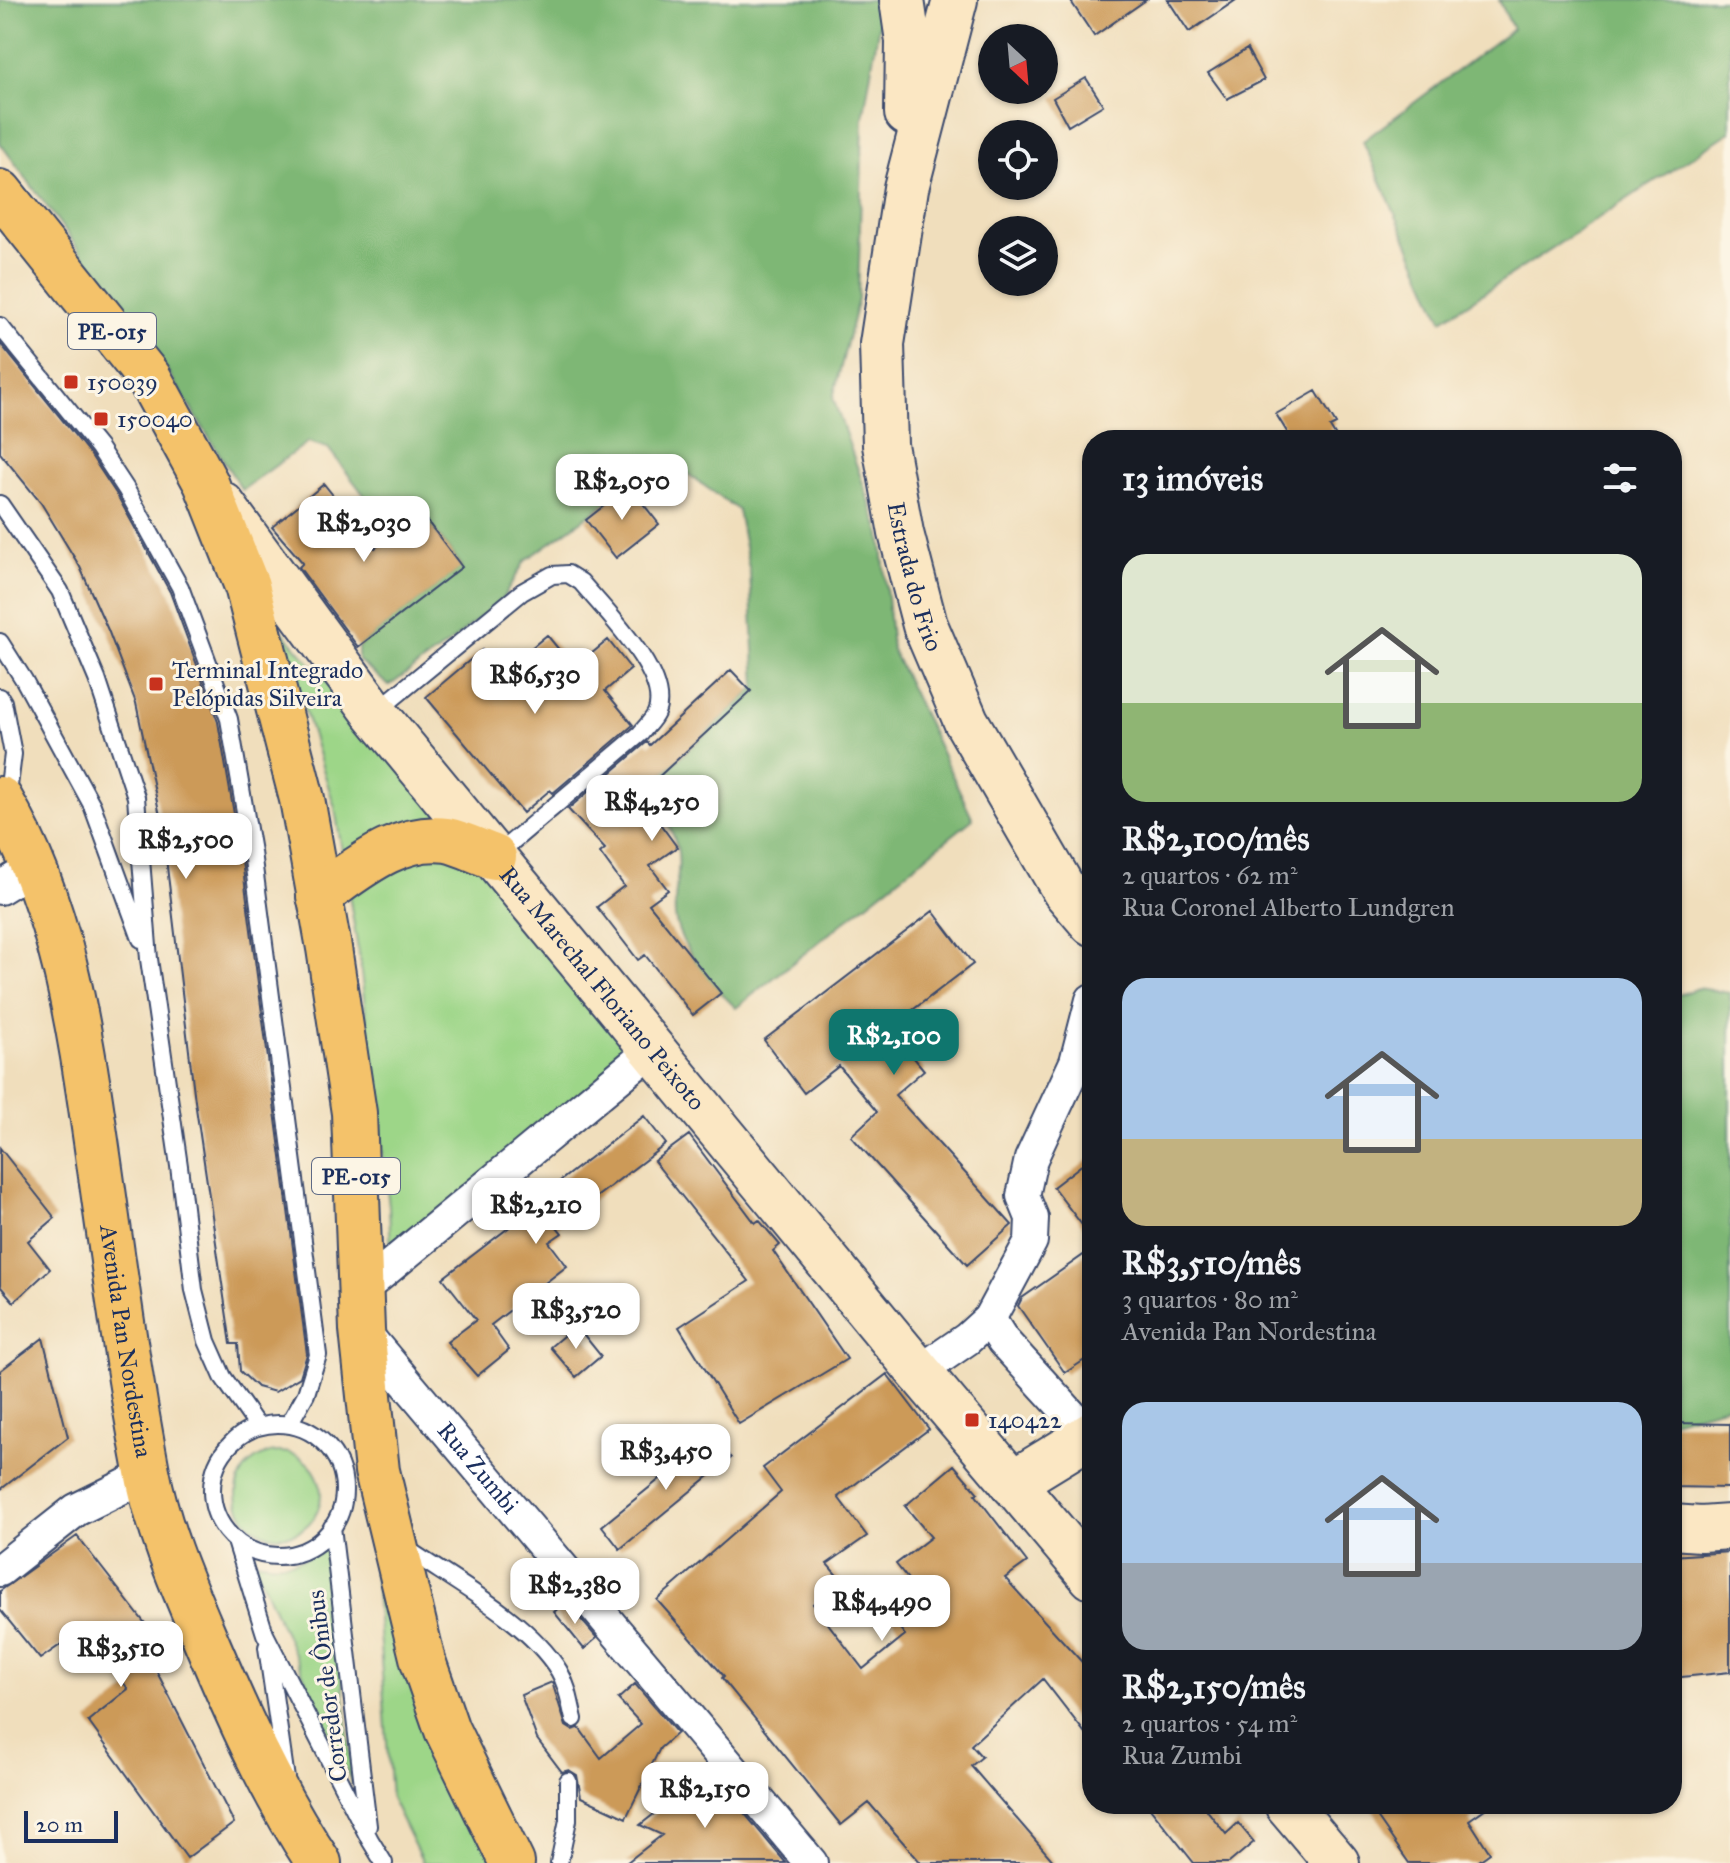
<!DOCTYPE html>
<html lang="pt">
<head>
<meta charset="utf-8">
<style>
	:root { --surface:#171b24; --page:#20242c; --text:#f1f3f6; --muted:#9ea1a6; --accent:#0f766e }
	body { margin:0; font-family:"IM FELL Great Primer",serif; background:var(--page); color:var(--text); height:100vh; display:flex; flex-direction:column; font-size:30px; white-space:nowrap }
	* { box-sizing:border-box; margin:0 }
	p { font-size:26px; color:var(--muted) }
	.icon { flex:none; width:44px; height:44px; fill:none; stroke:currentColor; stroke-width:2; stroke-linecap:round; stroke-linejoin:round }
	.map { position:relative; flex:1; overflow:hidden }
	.details { position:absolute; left:1082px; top:430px; width:600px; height:1384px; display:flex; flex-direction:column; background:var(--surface); border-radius:32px; box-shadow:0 2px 6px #0004 }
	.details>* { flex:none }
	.needle { width:52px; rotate:154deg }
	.controls { position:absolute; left:978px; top:24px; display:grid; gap:16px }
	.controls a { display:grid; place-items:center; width:80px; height:80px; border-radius:50%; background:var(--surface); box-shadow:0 2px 6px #0004; font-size:40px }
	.scale { position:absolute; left:24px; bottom:20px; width:94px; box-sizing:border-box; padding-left:8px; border:4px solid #1b2f5e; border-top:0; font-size:22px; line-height:28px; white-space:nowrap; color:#1b2f5e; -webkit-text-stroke:6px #fcf5e5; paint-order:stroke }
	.price { position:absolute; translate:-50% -68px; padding:0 18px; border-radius:16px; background:#fff; color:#222; font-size:26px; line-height:52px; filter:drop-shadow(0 2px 4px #0008) }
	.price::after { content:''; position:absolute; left:50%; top:48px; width:24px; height:18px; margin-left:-12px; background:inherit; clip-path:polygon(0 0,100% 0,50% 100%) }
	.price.current { background:var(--accent); color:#fff }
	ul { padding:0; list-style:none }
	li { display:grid; align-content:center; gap:16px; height:424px; padding:0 40px }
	li span { display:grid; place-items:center; height:248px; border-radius:24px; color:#555 }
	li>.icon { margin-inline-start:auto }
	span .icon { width:144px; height:144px; fill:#fffc; stroke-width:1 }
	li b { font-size:34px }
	h2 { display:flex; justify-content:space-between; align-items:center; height:96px; padding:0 40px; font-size:34px }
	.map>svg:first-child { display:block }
	.green { fill:#9dd688; stroke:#5c8273; stroke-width:2 }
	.forest { fill:#7eb774; stroke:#4c7369; stroke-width:2 }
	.building { fill:#cc9a58 }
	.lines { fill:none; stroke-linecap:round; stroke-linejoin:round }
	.service-casing { stroke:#3b496c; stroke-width:20 }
	.minor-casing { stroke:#3b496c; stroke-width:36 }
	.secondary-casing { stroke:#3b496c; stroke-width:48 }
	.trunk-casing { stroke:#3b496c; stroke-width:48 }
	.service { stroke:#fff; stroke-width:16 }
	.minor { stroke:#fff; stroke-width:32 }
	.secondary { stroke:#fbe7c3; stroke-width:44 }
	.trunk { stroke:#f4c26a; stroke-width:44 }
	.poi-dot { fill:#c8321e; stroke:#fcf5e5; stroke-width:3 }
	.labels { text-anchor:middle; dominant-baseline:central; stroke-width:6; stroke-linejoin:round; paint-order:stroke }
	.shield { fill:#fcf5e5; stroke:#5e6a86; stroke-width:2 }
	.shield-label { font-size:22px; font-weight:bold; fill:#1b2f5e }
	.poi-label { font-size:24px; fill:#1b2f5e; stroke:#fcf5e5; text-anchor:start }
	.street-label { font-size:24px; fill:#1b2f5e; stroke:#fcf5e5 }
</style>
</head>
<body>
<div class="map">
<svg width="1730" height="1863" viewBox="0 0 1730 1863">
	<rect width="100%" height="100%" fill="#fcf5e5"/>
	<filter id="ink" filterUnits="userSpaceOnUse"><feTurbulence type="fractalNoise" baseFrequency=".0125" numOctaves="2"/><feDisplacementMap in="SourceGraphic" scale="16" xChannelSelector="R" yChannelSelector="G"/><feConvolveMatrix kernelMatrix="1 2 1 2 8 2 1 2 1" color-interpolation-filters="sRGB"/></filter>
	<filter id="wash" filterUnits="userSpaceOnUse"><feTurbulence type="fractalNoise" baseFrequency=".006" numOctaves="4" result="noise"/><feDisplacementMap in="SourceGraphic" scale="32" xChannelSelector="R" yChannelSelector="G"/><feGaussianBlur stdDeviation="1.8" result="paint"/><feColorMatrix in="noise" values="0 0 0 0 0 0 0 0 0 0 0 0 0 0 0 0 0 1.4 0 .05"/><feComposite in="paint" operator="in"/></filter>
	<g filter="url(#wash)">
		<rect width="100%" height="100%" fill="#f0debc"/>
		<path class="green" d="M280,629l179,203 172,223 -240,199 -2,-48 -30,-250 -24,-148z
			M237 1494a42 42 0 1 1 84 0a42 42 0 1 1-84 0Z
			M329,1545l24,240 -101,-225c29,8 52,2 77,-15z
			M373,1549l47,140 79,174h-76l-32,-65z"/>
		<path class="forest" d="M0,0h883l-20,119 -5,180 -25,99 48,137 11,114 81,170 -237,189c-23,-22 -57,-60 -61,-92 -2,-22 7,-48 2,-69 -5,-21 -20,-40 -25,-64l104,-96 -6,-113 -12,-64 -71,-51 -142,102 -22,37 -52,44 -62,44 -31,-26v-13l104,-81 -41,-53 -53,-13 -40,-52 -20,-6 -66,48 -80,-128 -162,-219z
			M1499,0h231v132l-288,188 -79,-179 150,-112z
			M1698,988l32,5v412l-58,16v-424z"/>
		<g id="blocks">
			<path class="building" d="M1070,0h76l-52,36z
				M1168,0h68l-47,32z
				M1247,49l17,31 -37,19 -19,-26z
				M1086,78l17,27 -35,21 -15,-28z
				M0,343l90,111 27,41 53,97 48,130 23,132 66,500 -7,23 -25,15 -18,-5 -17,-16 -2,-27h-7l-36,-243 -33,-276 -26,-122 -28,-73 -28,-63 -39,-64 -41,-50z
				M1316,391l20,33 -6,3 8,13h-46l-16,-26z
				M324,484l51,64 46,-35 41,54 -104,80 -59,-80 4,-4 -31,-36z
				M629,486l30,38 -43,34 -30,-38z
				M547,635l27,33 34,-28 23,29 -26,22 28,34 -80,68 -3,-3 -27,23 -97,-116 56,-47 19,23z
				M731,670l20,21 -112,104 38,52 -27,19 18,24 -19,14 72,89 -28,22 -48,-60 -7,5 -41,-53 27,-21 -24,-33 5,-4 -37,-40 79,-67 3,3z
				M933,911l40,53 -84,64 35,42 -29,25 117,130 -45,40 -116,-129 26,-24 -38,-46 -35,27 -40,-53z
				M644,1116l22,28 -109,83 5,6 -13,9 18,24 -76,59 18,25 -32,26 -30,-34 29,-22 -33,-42 111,-85 -3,-5z
				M689,1135l66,88 4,-3 21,25 -7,6 74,108 -108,65 -60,-97 70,-46 -95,-120z
				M0,1148l55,70 -27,23 22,28 -36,33 -14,-16z
				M1092,1157v81l-39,-51z
				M1092,1249v106l-27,18 -47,-67 4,-8z
				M576,1325l25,31 -25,21 -26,-30z
				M43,1338l25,99 -68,53v-119z
				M887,1374l42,55 -91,68 29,39 -40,28 14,16 -28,24 50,65 42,-34 -15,-19 29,-23 -23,-29 35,-27 -26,-31 49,-41 24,28 -3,1 52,68 -22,16 87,95v69l-49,-63 -72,66 11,12 -11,9 84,97h-134l-52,-60 -28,22 -119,-147 2,-2 -67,-76 124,-108 -18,-24z
				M1672,1423l58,1v64l-58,-1z
				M713,1436l18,22 -111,91 -18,-23z
				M77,1536l70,90 -10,7 97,190 -47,35 -99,-137 40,-32 -43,-61 -45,31 -40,-49v-19z
				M1730,1552v120l-58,6v-122z
				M566,1602l31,36 -13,11 -30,-37z
				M552,1682l14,44 6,4 7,-2 22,30 40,-34 -23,-25 17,-15 42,49 -17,15 -34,70 -45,-21 -4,-22 -8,-5 -7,2 -25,-33 -16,-44z
				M709,1771l77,92h-160l36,-28 -22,-10z
				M1147,1804h55l24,30 12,-11 16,19 -25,21h-35z
				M1368,1804h124l-23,16 21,33 -14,10h-67z"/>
		</g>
	</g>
	<g filter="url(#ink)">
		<use href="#blocks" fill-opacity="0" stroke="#3b496c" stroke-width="2"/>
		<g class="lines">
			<defs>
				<path id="service" d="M0,326l99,122 27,41 54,98 49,132 23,133 66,503 -12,39 -17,30
					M0,504l60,87 37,88 39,118 13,162 30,207 15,124 13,51 16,36 35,50
					M0,642l24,38 68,125 49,134
					M0,697l3,5 10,52 -6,48
					M376,712l146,-120 30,-17 16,-1 13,8c22,27 91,94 75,131 -3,7 -11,14 -15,20l-147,124
					M212 1490a66 66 0 1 1 132 0a66 66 0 1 1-132 0Z
					M332,1527l36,299
					M236,1541l29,93 105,206 14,23
					M404,1547c49,34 125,74 155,124 9,15 11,32 15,48
					M267,1647l19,132
					M559,1863l9,-43v-39"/>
				<g id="minor">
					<path d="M0,888l34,-21"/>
					<path d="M360,1291l292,-241"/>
					<path d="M989,1319l14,22 87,95"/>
					<path id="s1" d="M362,1330l449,533"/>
					<path d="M919,1372l48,-33 22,-20 42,-78 1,-23 -9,-22 8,-37 45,-97 16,-62"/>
					<path d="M0,1570l76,-60 71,-35"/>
				</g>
				<g id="secondary">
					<path d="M902,0l6,41 -1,72"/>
					<path id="s2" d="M955,0l-49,188 -24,156 3,101 16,88 24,92 41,96 98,169 28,33"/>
					<path id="s3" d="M222,504l153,209 544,659 173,205"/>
					<path d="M1012,1483l80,-49"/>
					<path d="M1672,1527l29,2 29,-2"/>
					<path d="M1287,1804l50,59"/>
				</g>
				<g id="trunk">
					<path d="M0,192l149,186 57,105 41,103 55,213 27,149 25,165 8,217 15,141 46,190 24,69 65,133"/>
					<path id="s4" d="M0,799c61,103 79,225 96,342 16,110 30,221 51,330 11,58 34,111 57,165 33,78 68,157 115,227"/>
					<path d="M319,896c37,-26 79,-63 128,-56 15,3 32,12 47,17"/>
				</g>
			</defs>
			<use href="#service" class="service-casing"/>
			<use href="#minor" class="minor-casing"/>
			<use href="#secondary" class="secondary-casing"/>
			<use href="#trunk" class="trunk-casing"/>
			<use href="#service" class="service"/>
			<use href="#minor" class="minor"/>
			<use href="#secondary" class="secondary"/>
			<use href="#trunk" class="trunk"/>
		</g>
	</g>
	<g class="poi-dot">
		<rect x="63" y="374" width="16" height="16" rx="4"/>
		<rect x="93" y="411" width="16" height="16" rx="4"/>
		<rect x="148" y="676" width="16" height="16" rx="4"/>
		<rect x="964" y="1412" width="16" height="16" rx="4"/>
	</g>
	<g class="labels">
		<g class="shield">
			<rect x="68" y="313" width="88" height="36" rx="6"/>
			<rect x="312" y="1158" width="88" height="36" rx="6"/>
		</g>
		<g class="shield-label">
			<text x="112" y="331">PE-015</text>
			<text x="356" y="1176">PE-015</text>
		</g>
		<g class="poi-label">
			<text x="87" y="382">150039</text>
			<text x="117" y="419">150040</text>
			<text x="172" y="670">Terminal Integrado<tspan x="172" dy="28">Pelópidas Silveira</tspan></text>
			<text x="988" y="1420">140422</text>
		</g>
		<g class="street-label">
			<text stroke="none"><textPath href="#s2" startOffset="588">Estrada do Frio</textPath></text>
			<text stroke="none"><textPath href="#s3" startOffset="616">Rua Marechal Floriano Peixoto</textPath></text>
			<text stroke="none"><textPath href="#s4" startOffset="560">Avenida Pan Nordestina</textPath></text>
			<text stroke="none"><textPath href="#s1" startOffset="180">Rua Zumbi</textPath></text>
			<text transform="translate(327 1686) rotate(-97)">Corredor de Ônibus</text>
		</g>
	</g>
</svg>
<div class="controls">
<a><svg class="needle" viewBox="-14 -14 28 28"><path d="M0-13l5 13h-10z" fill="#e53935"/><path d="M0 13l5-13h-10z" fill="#9ea1a6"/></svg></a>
<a><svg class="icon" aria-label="locate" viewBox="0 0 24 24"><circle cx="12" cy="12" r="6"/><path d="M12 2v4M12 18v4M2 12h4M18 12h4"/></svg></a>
<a><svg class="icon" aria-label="layers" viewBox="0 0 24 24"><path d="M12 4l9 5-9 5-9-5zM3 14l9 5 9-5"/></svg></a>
</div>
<div class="scale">20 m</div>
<b class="price" style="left:622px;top:522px">R$2,050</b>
<b class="price" style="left:364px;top:564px">R$2,030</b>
<b class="price" style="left:535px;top:716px">R$6,530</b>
<b class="price" style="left:652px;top:843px">R$4,250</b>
<b class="price" style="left:186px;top:881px">R$2,500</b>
<b class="price current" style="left:894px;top:1077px">R$2,100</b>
<b class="price" style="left:536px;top:1246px">R$2,210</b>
<b class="price" style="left:576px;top:1351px">R$3,520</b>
<b class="price" style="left:666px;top:1492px">R$3,450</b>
<b class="price" style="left:575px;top:1626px">R$2,380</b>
<b class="price" style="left:882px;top:1643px">R$4,490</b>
<b class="price" style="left:121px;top:1689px">R$3,510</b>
<b class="price" style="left:705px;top:1830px">R$2,150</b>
<section class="details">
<h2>13 imóveis<svg class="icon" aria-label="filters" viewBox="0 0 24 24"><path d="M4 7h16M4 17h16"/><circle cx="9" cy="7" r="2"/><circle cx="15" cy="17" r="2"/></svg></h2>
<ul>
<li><span style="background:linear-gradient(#dfe7d0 60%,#8fb573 0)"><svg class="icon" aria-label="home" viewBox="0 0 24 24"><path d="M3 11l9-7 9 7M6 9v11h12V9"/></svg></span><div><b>R$2,100/mês</b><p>2 quartos · 62 m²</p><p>Rua Coronel Alberto Lundgren</p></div></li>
<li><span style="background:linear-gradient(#a9c7e8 65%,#c2b280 0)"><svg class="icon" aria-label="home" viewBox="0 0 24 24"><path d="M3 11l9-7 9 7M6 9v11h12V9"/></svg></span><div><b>R$3,510/mês</b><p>3 quartos · 80 m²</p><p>Avenida Pan Nordestina</p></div></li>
<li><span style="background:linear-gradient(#a9c7e8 65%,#9aa5b1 0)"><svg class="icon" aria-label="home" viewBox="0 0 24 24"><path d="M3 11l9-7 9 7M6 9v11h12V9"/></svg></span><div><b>R$2,150/mês</b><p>2 quartos · 54 m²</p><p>Rua Zumbi</p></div></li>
</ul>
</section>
</div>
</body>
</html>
